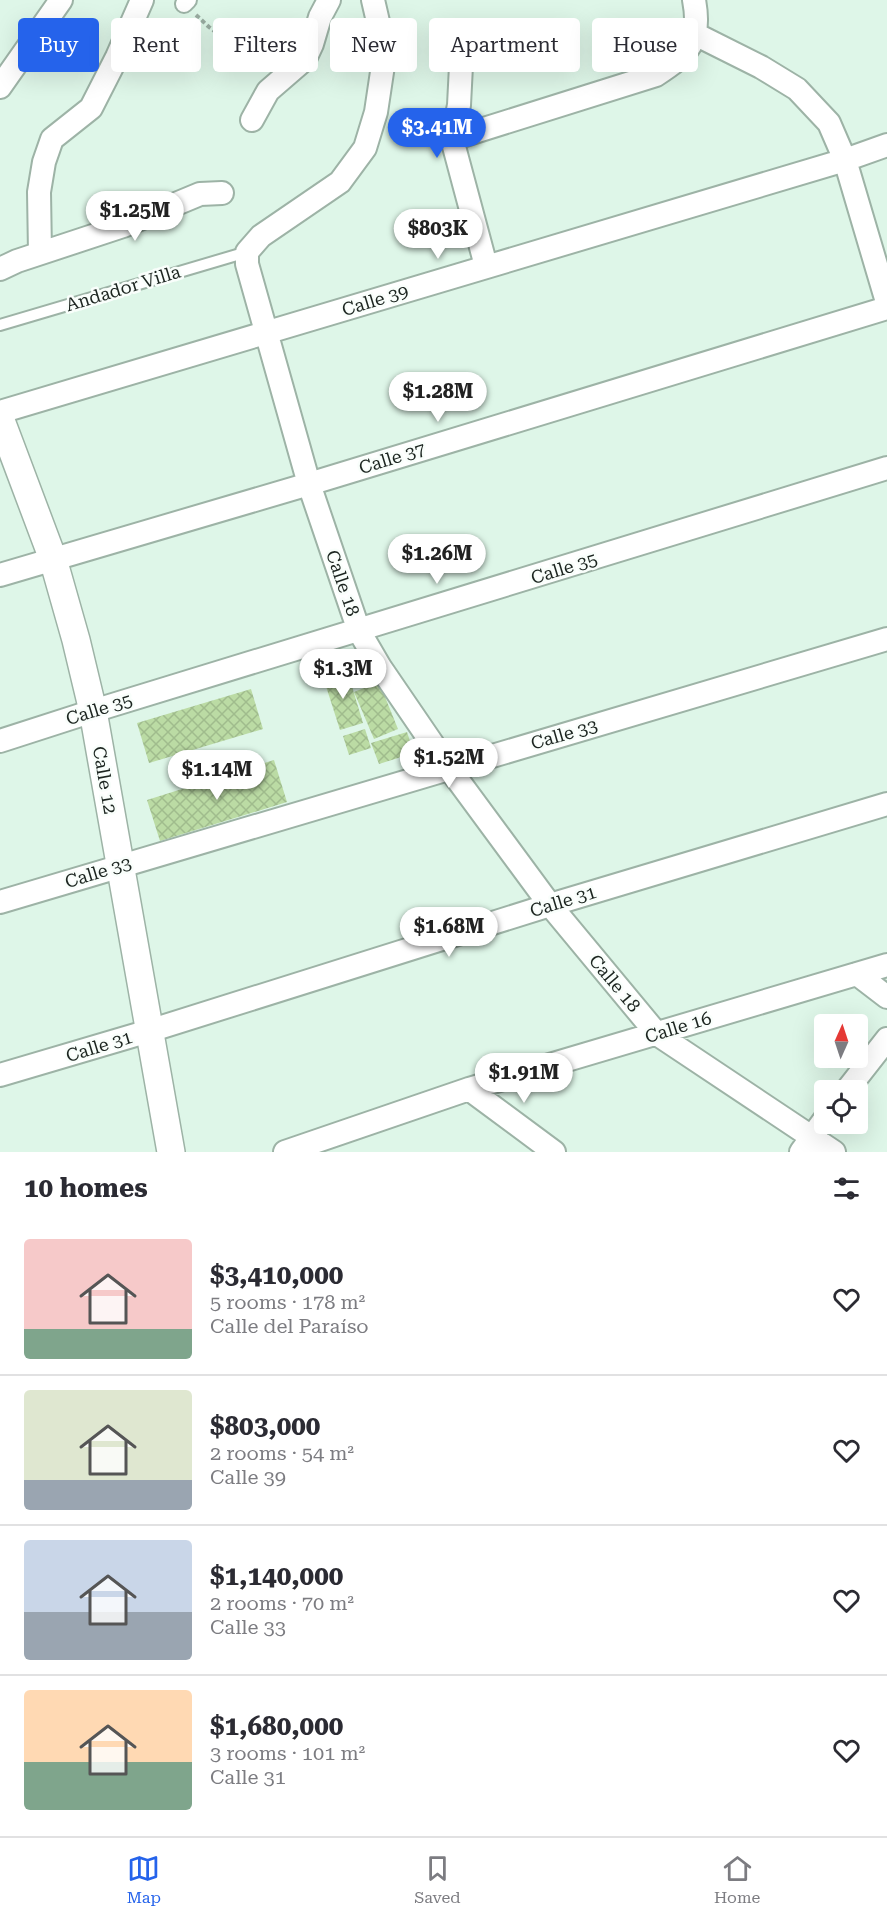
<!DOCTYPE html>
<html lang="en">
<head>
<meta charset="utf-8">
<style>
	:root { --surface:#fff; --page:#f2f2f3; --text:#2b2b33; --muted:#7c7c81; --line:#e1e1e2; --accent:#2563eb }
	body { margin:0; font-family:"Roboto Serif",serif; background:var(--page); color:var(--text); height:100vh; display:flex; flex-direction:column; font-size:22px; white-space:nowrap }
	* { box-sizing:border-box; margin:0 }
	p { font-size:20px; color:var(--muted) }
	.icon { flex:none; width:33px; height:33px; fill:none; stroke:currentColor; stroke-width:2; stroke-linecap:round; stroke-linejoin:round }
	.map { position:relative; height:1152px; overflow:hidden }
	.panel { display:flex; flex-direction:column; background:var(--surface); flex:1 }
	.panel>* { flex:none }
	.guide { position:absolute; left:18px; top:18px; width:852px; height:54px; display:flex; gap:12px }
	.needle { width:39px; rotate:3deg }
	.fabs { position:absolute; left:814px; top:1014px; display:grid; gap:12px }
	.fabs a { display:grid; place-items:center; width:54px; height:54px; border-radius:6px; background:var(--surface); box-shadow:0 6px 24px #0002; font-size:30px }
	.price { position:absolute; translate:-50% -51px; padding:0 14px; border-radius:21px; background:#fff; color:#222; font-size:20px; line-height:39px; filter:drop-shadow(0 2px 3px #0008) }
	.price::after { content:''; position:absolute; left:50%; top:36px; width:18px; height:14px; margin-left:-9px; background:inherit; clip-path:polygon(0 0,100% 0,50% 100%) }
	.price.on { background:var(--accent); color:#fff }
	ul { padding:0; list-style:none }
	li { display:flex; align-items:center; gap:18px; height:150px; padding:0 24px }
	li+li { border-top:2px solid var(--line) }
	li span { display:grid; place-items:center; flex:none; width:168px; height:120px; border-radius:6px; color:#555 }
	li>.icon { margin-inline-start:auto }
	span .icon { width:72px; height:72px; fill:#fffc; stroke-width:1 }
	li b { font-size:26px }
	h2 { display:flex; justify-content:space-between; align-items:center; height:72px; padding:0 24px; font-size:26px }
	.pill { padding:0 21px; border-radius:6px; background:var(--surface); box-shadow:0 6px 24px #0002; font-size:21px; line-height:54px }
	.pill.on { background:var(--accent); color:#fff }
	.tab-bar { display:flex; justify-content:space-around; align-items:center; height:84px; border-top:2px solid var(--line); background:var(--surface); font-size:16px; color:var(--muted) }
	.tab-bar a { display:grid; justify-items:center; gap:3px }
	.tab-bar .on { color:var(--accent) }
	.map>svg:first-child { display:block }
	.building { fill:url(#building-cross-hatch) }
	.lines { fill:none; stroke-linecap:round; stroke-linejoin:round }
	.service-casing { stroke:#9db3a6; stroke-width:14 }
	.pedestrian-casing { stroke:#9db3a6; stroke-width:20 }
	.minor-casing { stroke:#9db3a6; stroke-width:26 }
	.tertiary-casing { stroke:#9db3a6; stroke-width:30 }
	.path { stroke:#99aca1; stroke-width:4; stroke-dasharray:4.5 3; stroke-linecap:butt }
	.service { stroke:#fff; stroke-width:10 }
	.pedestrian { stroke:#fff; stroke-width:16 }
	.minor { stroke:#fff; stroke-width:22 }
	.tertiary { stroke:#fff; stroke-width:27 }
	.labels { text-anchor:middle; dominant-baseline:central; stroke-width:5; stroke-linejoin:round; paint-order:stroke }
	.street-label { font-size:18px; fill:#1c2520; stroke:#f9fefb }
</style>
</head>
<body>
<div class="map">
<svg width="887" height="1152" viewBox="0 0 887 1152">
	<defs>
		<pattern id="building-cross-hatch" width="8" height="8" patternUnits="userSpaceOnUse" patternTransform="scale(1.5)"><rect width="8" height="8" fill="#bbdba4"/><path d="M0 0l8 8M0 8l8-8" fill="none" stroke="#a0bc8d"/></pattern>
	</defs>
	<rect width="100%" height="100%" fill="#def6e8"/>
	<path class="building" d="M347,670l16,53 -23,7 -17,-53z
		M379,682l19,47 -24,10 -20,-47z
		M251,689l12,40 -114,34 -12,-40z
		M365,729l6,19 -22,7 -6,-19z
		M407,732l7,21 -35,11 -8,-21z
		M274,760l13,42 -127,39 -13,-41z"/>
	<g class="lines">
		<defs>
			<path id="service" d="M0,325l247,-73"/>
			<path id="pedestrian" d="M184,4l4,-4"/>
			<path id="minor" d="M373,0l12,52 -9,60 -11,36 -25,34 -79,54 -14,16v12l62,220 50,147 21,36 69,101 101,137 107,129 177,118
				M695,34l66,33 36,22 32,34 16,37 42,142
				M462,46l-3,59 -7,34 34,127
				M0,87l61,-87
				M252,120l16,-29 37,-32 7,-15 8,-27 9,-17
				M452,139l204,-64c32,-21 46,-33 38,-75
				M40,253l-1,-61 5,-30 8,-23 39,-31 26,-51 25,-57
				M0,269l17,-8 106,-35 77,-32 22,-1
				M0,412l845,-252 42,-15
				M0,575l309,-91 578,-176
				M0,741l93,-30 794,-243
				M0,902l887,-263
				M857,974l30,23
				M0,1075l149,-44 401,-126 337,-101
				M469,1089l85,63
				M847,1090l40,-51
				M285,1152l184,-63 418,-124
				M801,1152l24,-33"/>
			<path id="tertiary" d="M0,418l53,141 23,81 17,71 78,441"/>
		</defs>
		<use href="#service" class="service-casing"/>
		<use href="#pedestrian" class="pedestrian-casing"/>
		<use href="#minor" class="minor-casing"/>
		<use href="#tertiary" class="tertiary-casing"/>
		<path class="path" d="M196,15l13,12 54,41"/>
		<use href="#service" class="service"/>
		<use href="#pedestrian" class="pedestrian"/>
		<use href="#minor" class="minor"/>
		<use href="#tertiary" class="tertiary"/>
	</g>
	<g class="labels">
		<g class="street-label">
			<text transform="translate(123 288) rotate(-17)">Andador Villa</text>
			<text transform="translate(375 300) rotate(-17)">Calle 39</text>
			<text transform="translate(392 458) rotate(-17)">Calle 37</text>
			<text transform="translate(564 568) rotate(-17)">Calle 35</text>
			<text transform="translate(343 583) rotate(71)">Calle 18</text>
			<text transform="translate(99 709) rotate(-17)">Calle 35</text>
			<text transform="translate(564 734) rotate(-16)">Calle 33</text>
			<text transform="translate(105 780) rotate(80)">Calle 12</text>
			<text transform="translate(98 872) rotate(-17)">Calle 33</text>
			<text transform="translate(563 901) rotate(-17)">Calle 31</text>
			<text transform="translate(615 983) rotate(50)">Calle 18</text>
			<text transform="translate(678 1027) rotate(-17)">Calle 16</text>
			<text transform="translate(99 1046) rotate(-17)">Calle 31</text>
		</g>
	</g>
</svg>
<div class="fabs">
<a><svg class="needle" viewBox="-14 -14 28 28"><path d="M0-13l5 13h-10z" fill="#e53935"/><path d="M0 13l5-13h-10z" fill="#7c7c81"/></svg></a>
<a><svg class="icon" aria-label="locate" viewBox="0 0 24 24"><circle cx="12" cy="12" r="6"/><path d="M12 2v4M12 18v4M2 12h4M18 12h4"/></svg></a>
</div>
<b class="price on" style="left:437px;top:159px">$3.41M</b>
<b class="price" style="left:135px;top:242px">$1.25M</b>
<b class="price" style="left:438px;top:260px">$803K</b>
<b class="price" style="left:438px;top:423px">$1.28M</b>
<b class="price" style="left:437px;top:585px">$1.26M</b>
<b class="price" style="left:343px;top:700px">$1.3M</b>
<b class="price" style="left:449px;top:789px">$1.52M</b>
<b class="price" style="left:217px;top:801px">$1.14M</b>
<b class="price" style="left:449px;top:958px">$1.68M</b>
<b class="price" style="left:524px;top:1104px">$1.91M</b>
<div class="guide">
<a class="pill on">Buy</a>
<a class="pill">Rent</a>
<a class="pill">Filters</a>
<a class="pill">New</a>
<a class="pill">Apartment</a>
<a class="pill">House</a>
</div>
</div>
<section class="panel">
<h2>10 homes<svg class="icon" aria-label="filters" viewBox="0 0 24 24"><path d="M4 7h16M4 17h16"/><circle cx="9" cy="7" r="2"/><circle cx="15" cy="17" r="2"/></svg></h2>
<ul>
<li><span style="background:linear-gradient(#f6c9c9 75%,#7fa58c 0)"><svg class="icon" aria-label="home" viewBox="0 0 24 24"><path d="M3 11l9-7 9 7M6 9v11h12V9"/></svg></span><div><b>$3,410,000</b><p>5 rooms · 178 m²</p><p>Calle del Paraíso</p></div><svg class="icon" aria-label="heart" viewBox="0 0 24 24"><path d="M12 20l-8-8c-3-5 5-10 8-4 3-6 11-1 8 4z"/></svg></li>
<li><span style="background:linear-gradient(#dfe7d0 75%,#9aa5b1 0)"><svg class="icon" aria-label="home" viewBox="0 0 24 24"><path d="M3 11l9-7 9 7M6 9v11h12V9"/></svg></span><div><b>$803,000</b><p>2 rooms · 54 m²</p><p>Calle 39</p></div><svg class="icon" aria-label="heart" viewBox="0 0 24 24"><path d="M12 20l-8-8c-3-5 5-10 8-4 3-6 11-1 8 4z"/></svg></li>
<li><span style="background:linear-gradient(#c9d6e8 60%,#9aa5b1 0)"><svg class="icon" aria-label="home" viewBox="0 0 24 24"><path d="M3 11l9-7 9 7M6 9v11h12V9"/></svg></span><div><b>$1,140,000</b><p>2 rooms · 70 m²</p><p>Calle 33</p></div><svg class="icon" aria-label="heart" viewBox="0 0 24 24"><path d="M12 20l-8-8c-3-5 5-10 8-4 3-6 11-1 8 4z"/></svg></li>
<li><span style="background:linear-gradient(#ffd9b3 60%,#7fa58c 0)"><svg class="icon" aria-label="home" viewBox="0 0 24 24"><path d="M3 11l9-7 9 7M6 9v11h12V9"/></svg></span><div><b>$1,680,000</b><p>3 rooms · 101 m²</p><p>Calle 31</p></div><svg class="icon" aria-label="heart" viewBox="0 0 24 24"><path d="M12 20l-8-8c-3-5 5-10 8-4 3-6 11-1 8 4z"/></svg></li>
</ul>
</section>
<nav class="tab-bar">
<a class="on"><svg class="icon" aria-label="map" viewBox="0 0 24 24"><path d="M3 6l6-2 6 2 6-2v14l-6 2-6-2-6 2zM9 4v14M15 6v14"/></svg>Map</a>
<a><svg class="icon" aria-label="saved" viewBox="0 0 24 24"><path d="M7 4h10v16l-5-4-5 4z"/></svg>Saved</a>
<a><svg class="icon" aria-label="home" viewBox="0 0 24 24"><path d="M3 11l9-7 9 7M6 9v11h12V9"/></svg>Home</a>
</nav>
</body>
</html>
